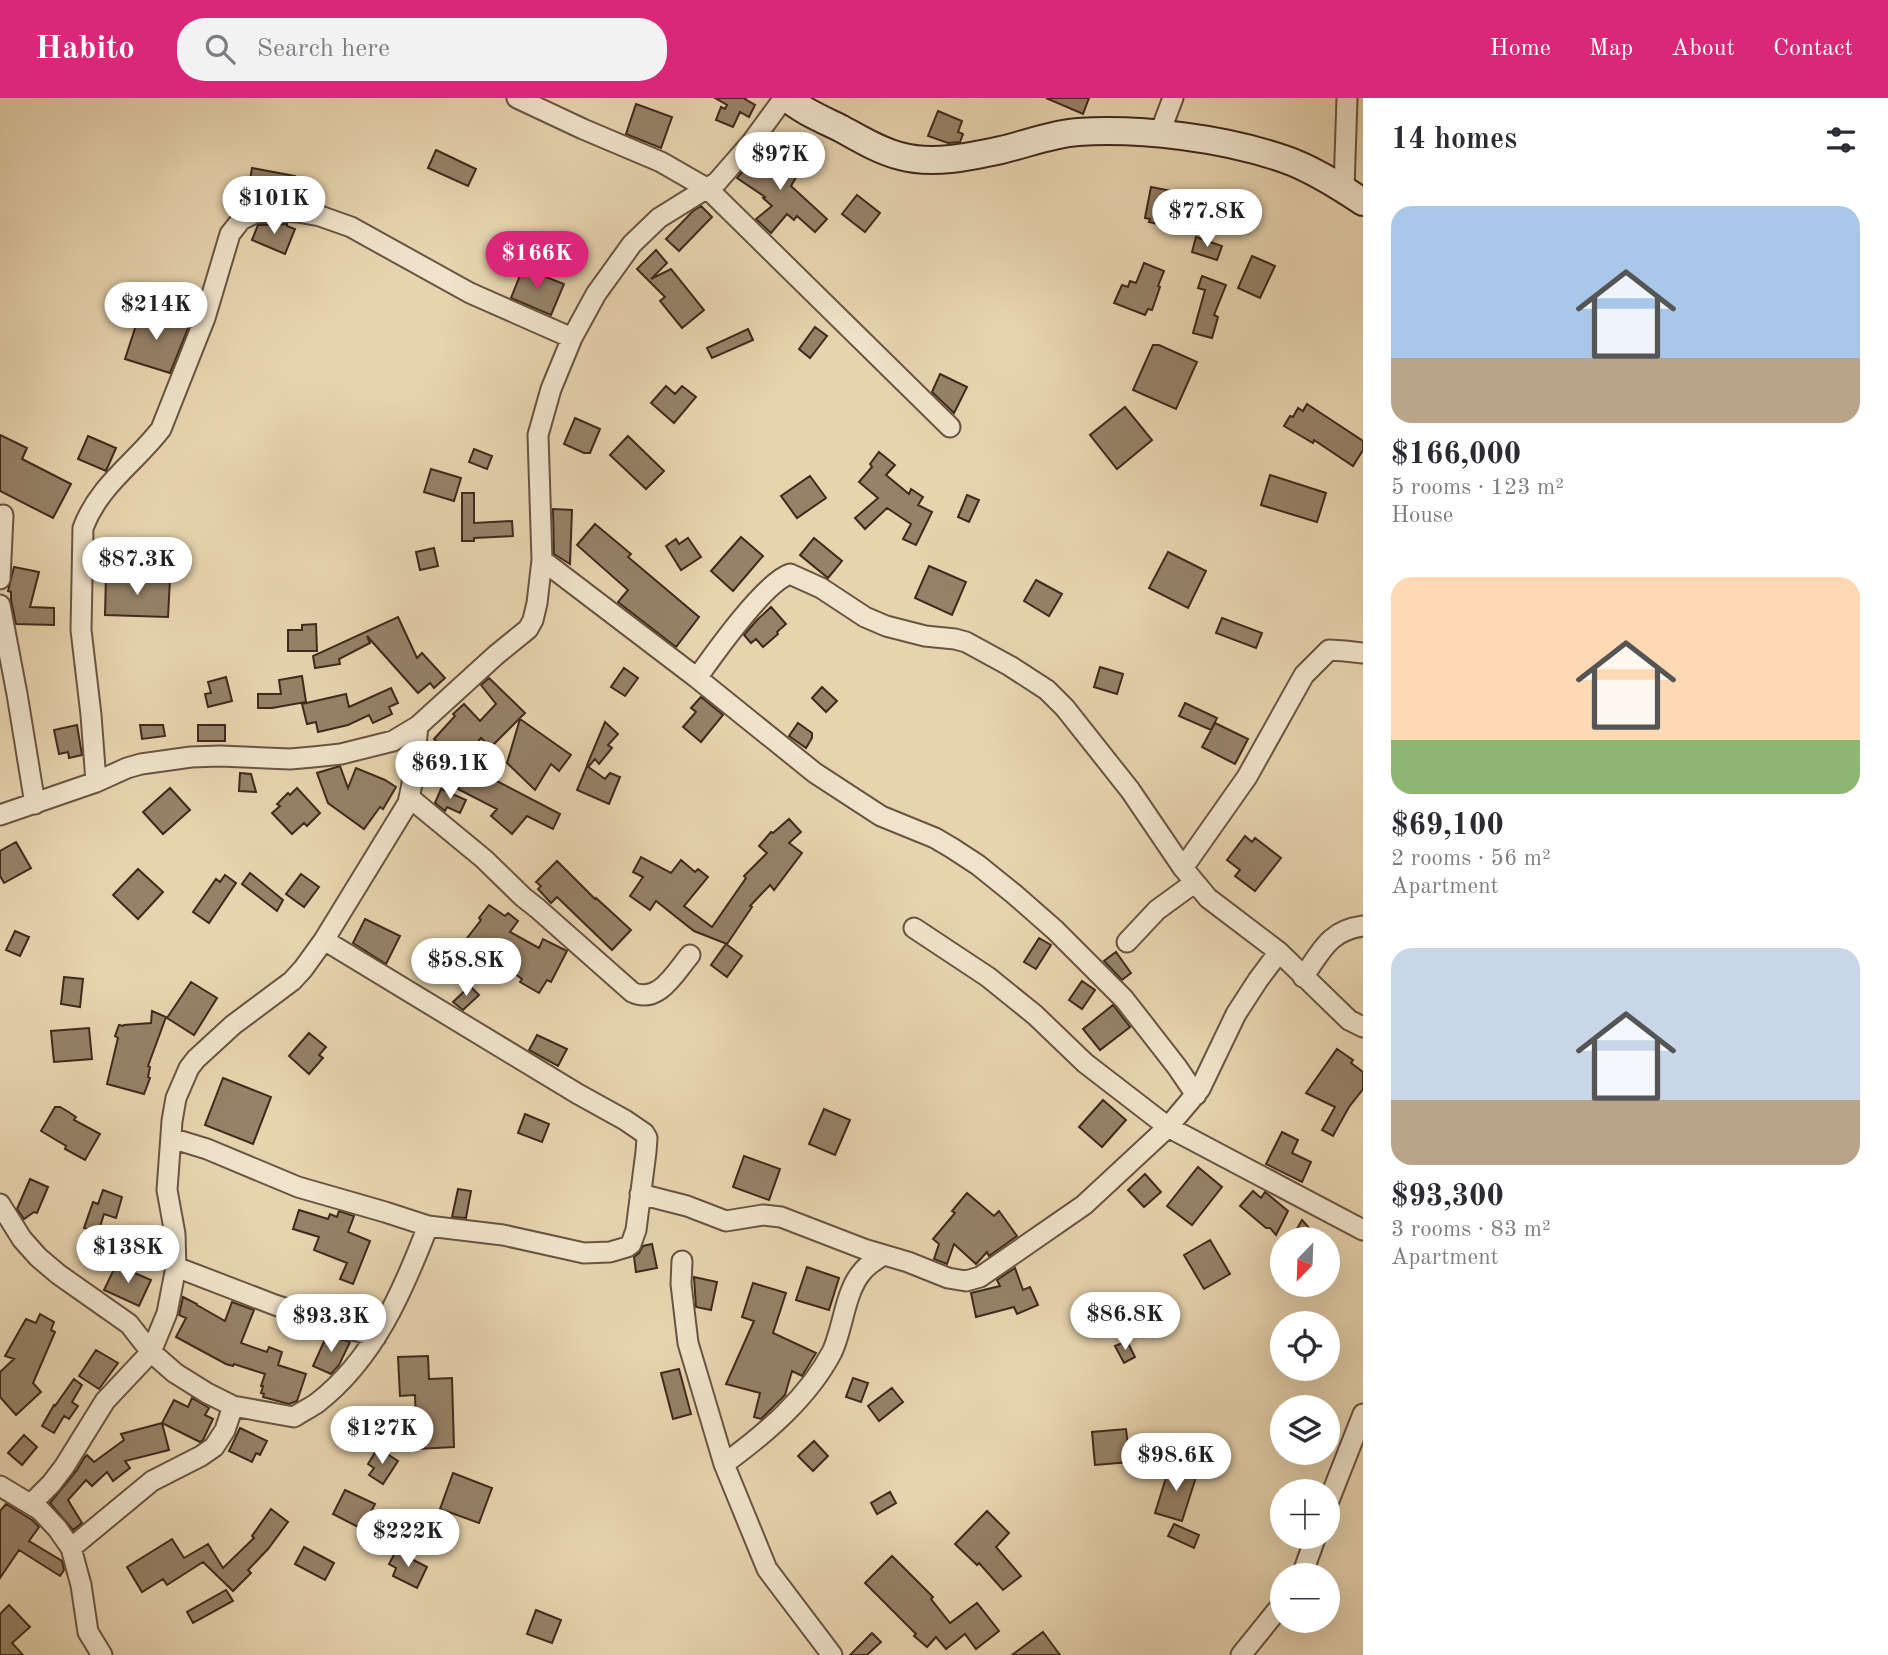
<!DOCTYPE html>
<html lang="en">
<head>
<meta charset="utf-8">
<style>
	:root { --surface:#fff; --page:#f2f2f3; --text:#2b2b33; --muted:#7c7c81; --accent:#db2777 }
	body { margin:0; font-family:"Old Standard TT",serif; background:var(--page); color:var(--text); height:100vh; display:flex; flex-direction:column; font-size:26px; white-space:nowrap }
	* { box-sizing:border-box; margin:0 }
	p { font-size:23px; color:var(--muted) }
	.icon { flex:none; width:38px; height:38px; fill:none; stroke:currentColor; stroke-width:2; stroke-linecap:round; stroke-linejoin:round }
	.map { position:relative; flex:1; overflow:hidden }
	.drawer { display:flex; flex-direction:column; background:var(--surface); width:525px }
	.drawer>* { flex:none }
	.needle { width:46px; rotate:203deg }
	.fabs { position:absolute; left:1270px; top:1129px; display:grid; gap:14px }
	.fabs a { display:grid; place-items:center; width:70px; height:70px; border-radius:50%; background:var(--surface); box-shadow:0 7px 28px #0002; font-size:35px }
	.price { position:absolute; translate:-50% -60px; padding:0 16px; border-radius:24px; background:#fff; color:#222; font-size:23px; line-height:46px; filter:drop-shadow(0 2px 4px #0008) }
	.price::after { content:''; position:absolute; left:50%; top:42px; width:21px; height:16px; margin-left:-10px; background:inherit; clip-path:polygon(0 0,100% 0,50% 100%) }
	.price.selected { background:var(--accent); color:#fff }
	ul { padding:0; list-style:none }
	li { display:grid; align-content:center; gap:14px; height:371px; padding:0 28px }
	li span { display:grid; place-items:center; height:217px; border-radius:21px; color:#555 }
	li>.icon { margin-inline-start:auto }
	span .icon { width:126px; height:126px; fill:#fffc; stroke-width:1 }
	li b { font-size:30px }
	h2 { display:flex; justify-content:space-between; align-items:center; height:84px; padding:0 28px; font-size:30px }
	header { display:flex; align-items:center; gap:42px; box-sizing:border-box; height:98px; padding:0 35px; background:var(--accent); color:#fff }
	header strong { font-size:33px }
	nav { display:flex; gap:38px; margin-inline-start:auto; font-size:24px }
	.search { width:490px; height:63px; background:var(--page); display:flex; align-items:center; gap:18px; box-sizing:border-box; padding:0 24px; border-radius:28px; color:var(--muted); font-size:26px }
	main { display:flex; flex:1; min-height:0 }
	.map>svg:first-child { display:block }
	.building { fill:#968268; stroke:#3f291c; stroke-width:2 }
	.lines { fill:none; stroke-linecap:round; stroke-linejoin:round }
	.street-casing { stroke:#695441; stroke-width:23 }
	.secondary-casing { stroke:#3f291c; stroke-width:30 }
	.street { stroke:#efe3cb; stroke-width:19 }
	.secondary { stroke:#efe3cb; stroke-width:26 }
</style>
</head>
<body>
<header>
<strong>Habito</strong>
<div class="search"><svg class="icon" aria-label="search" viewBox="0 0 24 24"><circle cx="10" cy="10" r="6"/><path d="M15 15l6 6"/></svg>Search here</div>
<nav><a>Home</a><a>Map</a><a>About</a><a>Contact</a></nav>
</header>
<main>
<div class="map">
<svg width="1363" height="1557" viewBox="0 0 1363 1557">
	<rect width="100%" height="100%" fill="#e7d4af"/>
	<filter id="stains"><feTurbulence type="fractalNoise" baseFrequency=".00286" numOctaves="4"/><feColorMatrix values="0 0 0 0 .2 0 0 0 0 .09 0 0 0 0 .02 0 0 0 .5 -.17"/></filter>
	<radialGradient id="worn" r=".72"><stop offset=".6" stop-color="#630" stop-opacity="0"/><stop offset="1" stop-color="#630" stop-opacity=".3"/></radialGradient>
	<path class="building" d="M715,0h31l-1,1 10,6 -6,12 -9,-5 -7,15 -17,-7 5,-13 4,2 2,-4z
		M1046,0h43l-6,16z
		M636,6l36,13 -11,31 -35,-14z
		M938,13l24,10 -4,11 5,2 -3,8 -12,1 -20,-7z
		M436,52l40,19 -8,17 -40,-18z
		M782,54l22,12 -13,22 36,33 -12,13 -18,-16 -3,4 -7,-6 -16,19 -15,-14 16,-13 -9,-8 2,-1 -28,-19 21,-24 16,11z
		M252,70l43,8 -4,23 -28,1 -16,-3z
		M1151,89l31,6 -3,16 6,1 -4,19 -32,-7 1,-3 -5,-1z
		M857,97l23,18 -15,19 -23,-18z
		M701,108l11,11 -33,34 -13,-12 27,-28z
		M287,126v2l8,3 -10,25 -33,-14 6,-15z
		M1196,139l26,9 -5,14 -25,-8z
		M656,152l11,13 -16,16 20,-10 33,41 -22,18 -22,-27 5,-4 -28,-28z
		M1252,158l23,10 -15,32 -22,-10z
		M1144,165l20,8 -6,15 2,1 -8,23 -4,-1 -3,6 -31,-12 8,-18 6,2 2,-6 6,2z
		M523,170l41,16 -13,31 -40,-17z
		M1202,178l24,9 -12,30 4,2 -6,21 -19,-5 12,-43 -7,-2z
		M141,212l48,16 -19,47 -45,-14z
		M815,229l12,9 -17,22 -11,-9z
		M748,231l5,11 -41,18 -5,-10z
		M1153,247h6l38,17 -21,47 -43,-19z
		M940,276l27,13 -13,26 -22,-21z
		M666,288l9,8 7,-8 14,11 -22,26 -23,-20z
		M1307,306l56,37v9l-10,16 -39,-26 -1,3 -29,-17 6,-10 3,1 5,-9 5,3z
		M1125,309l27,33 -35,29 -27,-34z
		M575,320l25,11 -10,24h-6l-20,-9z
		M0,337l27,13 -5,11 49,25 -18,34 -53,-27z
		M88,338l28,12 -10,23 -28,-12z
		M628,338l36,35 -18,18 -36,-34z
		M474,351l18,7 -5,13 -18,-7z
		M879,354l16,13 -9,10 23,19 2,-5 12,8 -5,8 14,7 -16,33 -13,-6 8,-15 -24,-16 -22,21 -10,-11 23,-20 -19,-16 13,-15 -2,-3z
		M431,371l30,9 -7,23 -30,-9z
		M1270,377l56,18 -9,29 -56,-17z
		M810,378l16,22 -29,20 -16,-22z
		M462,395h12v30l38,-2 1,15 -39,2v3h-12z
		M967,397l12,5 -10,22 -11,-5z
		M553,411l19,1 -2,54 -16,-10z
		M595,426l36,30 -3,3 71,60 -23,30 -58,-45 10,-12 -51,-45z
		M741,439l22,19 -30,35 -22,-20z
		M688,440l13,19 -20,13 -15,-24 10,-7 3,5z
		M814,440l28,23 -14,17 -28,-23z
		M434,450l4,18 -18,4 -4,-18z
		M1168,454l38,19 -18,37 -39,-20z
		M929,468l37,16 -14,33 -37,-17z
		M14,469l25,5 -9,35 24,1v17l-38,-1 -5,-24v-8l-3,-1z
		M106,478l64,3 -2,38 -63,-2z
		M1036,482l26,14 -13,22 -25,-15z
		M771,509l15,17 -9,8 1,2 -15,13 -7,-8 -5,4 -7,-8 13,-15z
		M398,519l19,41 5,-5 23,25 -11,10 -4,-5 -12,10 -51,-57 3,7 -31,16 1,5 -25,4 -2,-12z
		M1222,520l40,15 -6,15 -40,-15z
		M316,526l1,27h-29v-21h14v-5z
		M1100,569l23,7 -6,20 -23,-7z
		M624,570l14,10 -13,18 -14,-9z
		M302,578l4,26 -34,6h-14v-14h23l-2,-14z
		M226,579l6,24 -24,6 -3,-13 6,-1 -3,-11z
		M489,580l36,35 -34,34 -10,-9 -21,24 -26,-23 21,-23 -2,-2 11,-10 16,17 16,-17 -15,-19z
		M822,589l15,14 -11,11 -14,-14z
		M391,590l7,15 -9,4 3,7 -19,9 -4,-8 -21,10 -30,7 -2,-10 -9,2 -5,-20 44,-10 3,13z
		M701,599l22,18 -22,27 -18,-15 13,-15 -5,-4z
		M1185,605l32,15 -6,12 -32,-14z
		M520,621l51,36 -12,16 -8,-7 -16,26 -28,-27z
		M605,624l13,12 -10,11 4,3 -13,16 -4,-5 -6,7 -2,-1z
		M798,625l14,10v5l-6,10 -17,-12z
		M1215,625l33,16 -13,25 -33,-17z
		M77,627l5,30 -13,3 -1,-6 -9,2 -5,-24z
		M140,627h23l2,11 -23,3z
		M198,627h27v16h-27z
		M340,668l8,22 8,-20 29,12 11,7 -13,22 -3,-2 -16,22 -36,-26 -11,-30z
		M587,668l18,13 5,-6 10,4 -11,27 -32,-14z
		M470,669l90,47 -7,15 -26,-13 -15,18 -21,-18 6,-7 -39,-20z
		M240,675l11,1 5,18 -17,-1z
		M170,690l20,22 -27,24 -20,-22z
		M297,690l23,25 -13,13 -3,-3 -12,11 -20,-21 8,-7 -3,-2 11,-11 2,2z
		M441,691l25,11 -6,13 -13,-6 -2,4 -10,-8z
		M789,721l12,13 -12,11 13,10 -28,37 -4,-5 -20,21 2,1 -25,37 -33,-13 -38,-30 -6,9 -20,-14 13,-19 -10,-5 8,-15 30,16 10,-13 14,12 3,-3 10,8 -24,29 28,21 34,-49 -2,-2 23,-23 -8,-7 12,-14 2,1z
		M1245,738l7,6 3,-4 26,20 -26,33 -20,-15 5,-6 -13,-10z
		M16,744l15,26 -27,15 -4,-7v-25z
		M557,763l38,38 1,-1 35,32 -19,20 -55,-53 -6,6 -13,-14 3,-3 -5,-4z
		M138,771l25,23 -25,27 -25,-24z
		M250,775l33,27 -6,11 -35,-27z
		M301,776l18,13 -15,20 -18,-13z
		M225,777l11,8 -27,40 -16,-11 23,-33 4,3z
		M489,807l16,11 3,-3 10,8 -8,11 29,16 4,-9 24,12 -16,31 -4,-2 -8,13 -19,-11 2,-3 -32,-23 -3,3 -23,-17 17,-22 -2,-2z
		M365,821l35,17 -14,28 -33,-21z
		M15,833l14,6 -9,19 -14,-6z
		M1039,840l12,7 -15,24 -12,-7z
		M726,846l16,12 -15,21 -16,-12z
		M1116,854l15,21 -9,7 -18,-19z
		M64,879l19,2 -3,28 -19,-3z
		M1082,883l13,9 -13,19 -13,-9z
		M191,884l26,16 -23,37 -27,-17z
		M470,888l9,9 -16,15 -10,-8z
		M1113,907l17,22 -30,23 -17,-21z
		M152,913l14,6 -18,49 2,1 -2,10 2,1 -6,16 -37,-10 11,-46 -3,-2 4,-11 4,1 1,-1 27,-2z
		M89,930l3,31 -38,3 -3,-31z
		M309,935l17,14 -7,8 4,3 -14,16 -20,-18z
		M537,937l30,14 -9,17 -29,-16z
		M1337,951l16,11 -2,3 12,9v17l-14,18 -16,29 -11,-6 13,-23 -29,-14z
		M223,980l48,19 -18,47 -48,-19z
		M1103,1002l23,20 -24,27 -23,-20z
		M55,1009h5l7,4 9,6 -2,3 26,14 -15,26 -20,-11 1,-3 -25,-15z
		M824,1011l26,11 -15,35 -26,-11z
		M525,1016l24,10 -7,18 -24,-9z
		M1282,1034l16,8 -6,13 19,9 -9,20 -36,-18z
		M744,1058l36,13 -11,31 -36,-13z
		M1198,1069l24,20 -30,38 -25,-19z
		M1145,1076l16,18 -17,15 -16,-17z
		M30,1081l18,8 -11,26 -3,-1 -10,7 -7,-10z
		M458,1091l13,2 -5,27 -14,-1z
		M103,1092l19,7 -6,21 -12,-4 -6,19 -14,-5 9,-26 5,2z
		M1253,1093l8,7 4,-6 23,19 -12,24 -6,-7h-4l-26,-22z
		M967,1095l27,23 5,-5 18,25 -28,20 -2,-4 -11,12 -22,-20 -7,20 -13,-5 5,-15 -6,-5 22,-26 -3,-2z
		M299,1112l29,9 2,-5 7,3 2,-6 15,5 -6,16 22,9 -17,43 -13,-5 7,-16 -33,-13 5,-13 -26,-8z
		M1302,1122l17,19h-28z
		M1210,1142l20,34 -26,15 -20,-34z
		M652,1146l5,24 -21,4 -2,-15 5,-4 4,-7z
		M116,1167l35,15 -12,26 -35,-16z
		M807,1169l32,11 -10,32 -33,-10z
		M1015,1170l8,22 7,-3 8,18 -21,9 -3,-7 -38,10 -5,-24 29,-7 -3,-6z
		M694,1179l23,5 -6,28 -15,-3z
		M753,1185l33,10 -13,40 43,20 -14,23 -10,-5 -7,24 -24,24 -7,-2 6,-24 -34,-9 28,-63 -12,-4z
		M183,1199l14,7v1l28,16 7,-19 22,8 -13,33 26,9 2,-5 13,5 -4,13 28,9 -9,27 -8,3 -26,-7 1,-3 -3,-1 2,-7h-2l4,-12 -31,-10 -1,2 -7,-2 -50,-27 10,-19 -7,-3z
		M40,1216l14,8 -3,8 4,2 -22,51 8,9 -25,23 -16,-18v-25l14,-13 -9,-3 21,-37 10,4z
		M327,1237l23,7 -11,23 -8,9 -18,-8z
		M1127,1243l8,16 -11,6 -9,-17z
		M96,1252l22,13 -19,26 -20,-13z
		M428,1258l1,23 23,-1 2,69 -37,2 -2,-54 -15,1 -2,-39z
		M679,1271l12,45 -18,5 -12,-46z
		M853,1280l15,5 -7,19 -15,-5z
		M74,1281l8,6 -10,17 6,4 -9,13 -5,-3 -10,17 -12,-7 12,-21 1,1z
		M892,1290l11,14 -24,19 -11,-15z
		M192,1300l17,10 -4,7 8,4 -10,21 -3,2 -38,-19 12,-23 14,7z
		M162,1325l7,27 -44,11 5,7 -17,13 -6,-9 -15,14 -6,-6 -18,20 14,23 -9,7 -23,-27 27,-33 7,-12 3,-3 7,7 30,-22 -3,-6z
		M240,1330l27,13 -7,14 -4,-2 -4,9 -23,-11z
		M1126,1331l4,33 -35,3 -3,-33z
		M24,1337l13,12 -15,18 -14,-12z
		M814,1343l14,15 -15,15 -15,-15z
		M378,1350l20,13 -15,23 -14,-9 5,-7 -6,-4z
		M1170,1367l27,9 -15,47 -27,-8z
		M453,1375l39,15 -13,35 -39,-14z
		M345,1392l30,14 -13,25 -29,-15z
		M890,1394l6,11 -19,11 -6,-11z
		M6,1406l26,16 7,7 -10,14 33,20 2,9 -4,6 -41,-26 -19,28v-67z
		M271,1411l17,13 -20,27 -20,21 3,3 -18,18 -30,-29 -36,23 -4,-6 -21,13 -15,-25 45,-28 12,19 24,-14 15,24 31,-30 -2,-2z
		M987,1413l22,22 -13,14 25,29 -18,14 -24,-27 -2,2 -22,-21z
		M1174,1426l25,11 -5,13 -26,-12z
		M304,1449l30,16 -9,17 -30,-16z
		M396,1453l31,16 -10,21 -24,-12 3,-8 -7,-4z
		M892,1458l41,41 -2,2 19,24 27,-20 22,28 -23,18 -11,-15 -19,15 -10,-12 -9,10 -13,-11 2,-2 -51,-51z
		M226,1492l7,11 -40,22 -6,-11z
		M9,1507l21,22 -18,16 11,12h-23v-41z
		M536,1512l25,10 -9,23 -25,-9z
		M1043,1534l17,23h-48z
		M872,1535l9,9 -14,13h-17z"/>
	<g class="lines">
		<defs>
			<path id="street" d="M517,0l66,31 78,33 47,27 242,238
				M1159,37l14,-37
				M1344,91l3,-91
				M542,462l155,118 118,95 66,43 54,22 17,10 26,17 36,29 41,36 69,69 53,68 19,28
				M0,481l3,-64
				M0,507l17,89 18,110
				M697,580c17,-24 68,-96 93,-104l31,14 44,29 21,9 39,10 30,3 11,3 44,24 37,24 18,18 65,82 53,78 25,30 71,54 70,68 14,7
				M96,684l-5,-67 -10,-85 2,-102c16,-43 52,-65 78,-99l44,-111 25,-84 11,-14 14,-7 27,-2 16,1 22,4 31,11 119,66 102,45
				M410,700l74,61 39,38 14,11 95,84c26,13 43,-19 58,-37
				M0,717l96,-33 31,-14 14,-4 50,-7 29,-1 70,3 23,-2 28,-3 52,-13 25,-15 78,-71 32,-26 5,-9 4,-17 5,-43 -4,-125 13,-46 21,-51 24,-44 36,-50 27,-26 58,-36 34,-39 33,-45
				M1183,770l64,-91 57,-102 25,-25 16,1 18,2
				M914,830l74,49 47,38 50,48 83,64 195,103
				M1127,844l30,-32 37,-27
				M1303,879c19,-26 25,-46 60,-51
				M171,1040l36,11 91,38 87,25 43,14 75,9 81,18 26,-1 17,-5 4,-3 5,-14 10,-78 1,-14 -3,-5 -19,-13 -47,-26 -254,-154
				M640,1096l47,12 39,15 37,-6 18,2 83,32 44,13 40,16 18,3 14,-4 104,-72 84,-78 32,-38 36,-75 22,-34 21,-28
				M0,1106l22,35 16,18 20,17 71,50 22,28 24,21 32,20 26,13 61,11c7,-5 16,-9 23,-14 57,-44 86,-112 111,-177
				M682,1163l-1,23 7,59 36,121 43,105 65,86
				M176,1169l99,38 101,32
				M724,1366c41,-30 84,-66 108,-112 11,-23 13,-61 30,-80 5,-7 14,-12 21,-17
				M0,1388l40,24 17,18 14,20 10,37 7,47 14,23
				M1328,1405l35,-89
				M31,1406l20,-20 13,-17 41,-66 46,-49 16,-39 9,-46 -1,-33 -8,-44 5,-69 4,-23 13,-30 7,-9 37,-34 59,-44 11,-12 21,-29 84,-137 4,-19 6,-58
				M71,1450l81,-67 49,-25 13,-9 11,-17 8,-24
				M1302,1477l14,-39
				M1241,1557l42,-52"/>
			<path id="secondary" d="M787,0c15,13 37,22 55,31 18,10 38,22 58,27 32,9 69,1 101,-6 26,-6 50,-16 77,-18 64,-4 145,6 206,27 27,9 55,27 79,43"/>
		</defs>
		<use href="#street" class="street-casing"/>
		<use href="#secondary" class="secondary-casing"/>
		<use href="#street" class="street"/>
		<use href="#secondary" class="secondary"/>
	</g>
	<rect width="100%" height="100%" filter="url(#stains)"/>
	<rect width="100%" height="100%" fill="url(#worn)"/>
</svg>
<div class="fabs">
<a><svg class="needle" viewBox="-14 -14 28 28"><path d="M0-13l5 13h-10z" fill="#e53935"/><path d="M0 13l5-13h-10z" fill="#7c7c81"/></svg></a>
<a><svg class="icon" aria-label="locate" viewBox="0 0 24 24"><circle cx="12" cy="12" r="6"/><path d="M12 2v4M12 18v4M2 12h4M18 12h4"/></svg></a>
<a><svg class="icon" aria-label="layers" viewBox="0 0 24 24"><path d="M12 4l9 5-9 5-9-5zM3 14l9 5 9-5"/></svg></a>
<a>+</a>
<a>−</a>
</div>
<b class="price" style="left:780px;top:94px">$97K</b>
<b class="price" style="left:274px;top:138px">$101K</b>
<b class="price" style="left:1207px;top:151px">$77.8K</b>
<b class="price selected" style="left:537px;top:193px">$166K</b>
<b class="price" style="left:156px;top:244px">$214K</b>
<b class="price" style="left:137px;top:499px">$87.3K</b>
<b class="price" style="left:450px;top:703px">$69.1K</b>
<b class="price" style="left:466px;top:900px">$58.8K</b>
<b class="price" style="left:128px;top:1187px">$138K</b>
<b class="price" style="left:1125px;top:1254px">$86.8K</b>
<b class="price" style="left:331px;top:1256px">$93.3K</b>
<b class="price" style="left:382px;top:1368px">$127K</b>
<b class="price" style="left:1176px;top:1395px">$98.6K</b>
<b class="price" style="left:408px;top:1471px">$222K</b>
</div>
<section class="drawer">
<h2>14 homes<svg class="icon" aria-label="filters" viewBox="0 0 24 24"><path d="M4 7h16M4 17h16"/><circle cx="9" cy="7" r="2"/><circle cx="15" cy="17" r="2"/></svg></h2>
<ul>
<li><span style="background:linear-gradient(#a9c7e8 70%,#b9a48a 0)"><svg class="icon" aria-label="home" viewBox="0 0 24 24"><path d="M3 11l9-7 9 7M6 9v11h12V9"/></svg></span><div><b>$166,000</b><p>5 rooms · 123 m²</p><p>House</p></div></li>
<li><span style="background:linear-gradient(#ffd9b3 75%,#8fb573 0)"><svg class="icon" aria-label="home" viewBox="0 0 24 24"><path d="M3 11l9-7 9 7M6 9v11h12V9"/></svg></span><div><b>$69,100</b><p>2 rooms · 56 m²</p><p>Apartment</p></div></li>
<li><span style="background:linear-gradient(#c9d6e8 70%,#b9a48a 0)"><svg class="icon" aria-label="home" viewBox="0 0 24 24"><path d="M3 11l9-7 9 7M6 9v11h12V9"/></svg></span><div><b>$93,300</b><p>3 rooms · 83 m²</p><p>Apartment</p></div></li>
</ul>
</section>
</main>
</body>
</html>
